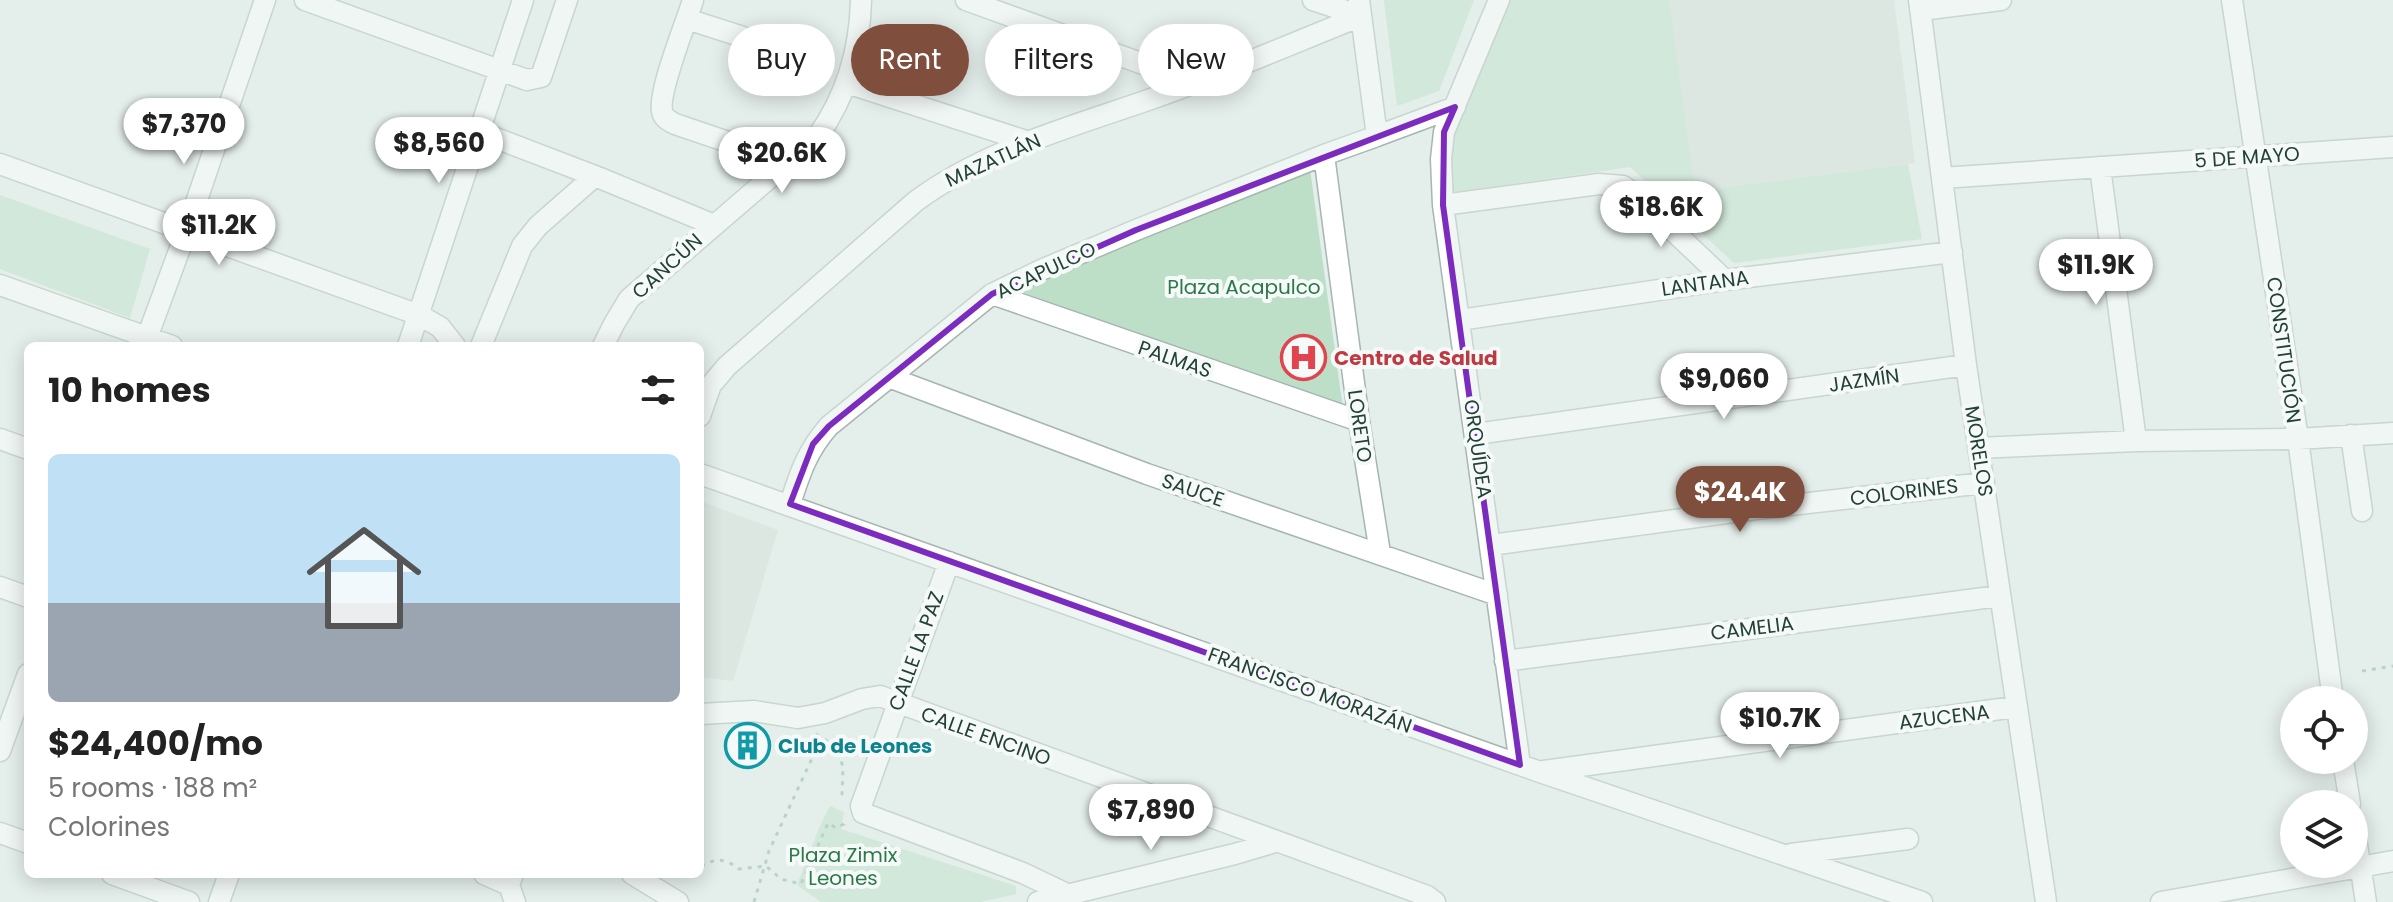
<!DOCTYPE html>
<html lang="en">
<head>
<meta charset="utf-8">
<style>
	:root { --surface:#fff; --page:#f2f2f2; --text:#222; --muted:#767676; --line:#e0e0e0; --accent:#804e3d }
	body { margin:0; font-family:Poppins,sans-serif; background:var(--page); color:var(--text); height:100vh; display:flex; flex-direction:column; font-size:30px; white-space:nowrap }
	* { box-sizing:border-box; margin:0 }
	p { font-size:26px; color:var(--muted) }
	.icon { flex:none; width:44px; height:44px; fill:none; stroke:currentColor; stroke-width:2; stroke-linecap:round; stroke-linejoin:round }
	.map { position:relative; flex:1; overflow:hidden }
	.side { position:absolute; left:24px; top:342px; width:680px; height:536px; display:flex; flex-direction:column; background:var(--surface); border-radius:12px; box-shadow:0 4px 20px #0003 }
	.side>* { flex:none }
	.top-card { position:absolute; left:728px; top:24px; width:760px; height:72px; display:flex; gap:16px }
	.fabs { position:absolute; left:2280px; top:686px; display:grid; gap:16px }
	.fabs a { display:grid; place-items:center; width:88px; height:88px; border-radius:50%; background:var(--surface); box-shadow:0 4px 20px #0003; font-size:40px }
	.price { position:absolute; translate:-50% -68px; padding:0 18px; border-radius:28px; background:#fff; color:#222; font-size:26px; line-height:52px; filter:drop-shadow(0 2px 4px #0008) }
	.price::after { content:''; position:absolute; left:50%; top:48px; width:24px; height:18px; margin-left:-12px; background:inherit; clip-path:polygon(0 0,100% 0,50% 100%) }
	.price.current { background:var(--accent); color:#fff }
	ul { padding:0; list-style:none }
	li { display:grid; align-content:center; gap:16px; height:424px; padding:0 24px }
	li+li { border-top:2px solid var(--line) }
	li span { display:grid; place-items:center; height:248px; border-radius:12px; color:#555 }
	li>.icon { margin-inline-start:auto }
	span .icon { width:144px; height:144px; fill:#fffc; stroke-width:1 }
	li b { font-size:34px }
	h2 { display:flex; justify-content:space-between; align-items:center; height:96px; padding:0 24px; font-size:34px }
	.chip { padding:0 28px; border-radius:36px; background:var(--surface); box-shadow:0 4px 20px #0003; font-size:28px; line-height:72px }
	.chip.current { background:var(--accent); color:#fff }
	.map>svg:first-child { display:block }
	.built { fill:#d2ded9 }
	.green { fill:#bddfc7 }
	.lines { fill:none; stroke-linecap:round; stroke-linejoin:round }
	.minor-casing { stroke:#a6b6b1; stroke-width:23 }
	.path { stroke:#84b2a4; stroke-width:3; stroke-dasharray:4 6; stroke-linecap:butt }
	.minor { stroke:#fff; stroke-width:20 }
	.marked { fill:none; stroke:#7b2cbf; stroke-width:6; stroke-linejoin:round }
	.labels { text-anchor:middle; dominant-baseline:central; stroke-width:8; stroke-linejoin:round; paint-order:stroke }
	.street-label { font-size:20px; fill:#234039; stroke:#f5faf8 }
	.park-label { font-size:20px; fill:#2c784a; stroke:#f5faf8 }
	.health-label { font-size:20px; font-weight:bold; fill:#be3a42; stroke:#f5faf8; text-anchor:start }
	.culture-label { font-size:20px; font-weight:bold; fill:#0d838f; stroke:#f5faf8; text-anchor:start }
</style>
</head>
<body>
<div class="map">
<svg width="2393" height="902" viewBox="0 0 2393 902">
	<rect width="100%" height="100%" fill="#e4eeea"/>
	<path class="built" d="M1669,0h225l21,163 -221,28z
		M700,501l78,29 -45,151 -33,-4z"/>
	<path class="green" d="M1384,0h90l-35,91 -42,15z
		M1507,0h162l26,191 213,-27 14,75 -188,24 -104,-96 -180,26 -3,-18 5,-39z
		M1310,169l33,240 -324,-118z
		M0,195l150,54 -20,69 -130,-49z
		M830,806l14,6 -3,17 175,57v8l-36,8h-159l-24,-17 22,-57z"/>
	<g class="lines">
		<defs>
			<path id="minor" d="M305,0l222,80 14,-3 26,-77
				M693,0c-7,23 -35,91 -31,111 1,7 7,10 13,13l112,38
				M966,0l230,83
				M1313,0l48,16
				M1359,0l18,136 78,-29
				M1499,0l-55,132 -3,27 2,46 77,560
				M1919,0l47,365 80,537
				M2232,0l66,439 35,261
				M1921,10l80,-10
				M687,19l81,26
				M847,83l182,59
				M480,132l115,44 119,49
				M1324,155l35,266 21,132
				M0,164l419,151 21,12 15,19
				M2100,167l36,274
				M1942,178l451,-31
				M1443,205l156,-21 24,2 9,6 93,88
				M0,285l172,61
				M992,294l367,127
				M1460,320l265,-40 227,-28
				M144,346l42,-114 79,-232
				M408,346l115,-346
				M481,346l41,-100 16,-20 57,-50
				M603,346l11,-22 15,-25 189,-163c28,-40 42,-87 43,-136
				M891,378l256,96 350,121
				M700,416l11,-31 16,-19 189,-165c69,-51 155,-74 235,-102 71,-25 140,-55 210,-83
				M1476,434l490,-69
				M2351,435l11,76
				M0,439l28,10
				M1978,448l158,-7 162,-2 95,-6
				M700,474l840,298 382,130
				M790,504c10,-31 17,-53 39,-78l163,-132 49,-24 95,-40 188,-75 53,-19
				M1491,545l265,-36 228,-26
				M949,562l-88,244 2,7 160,60 46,22
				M0,587l28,10
				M1505,661l494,-65
				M700,714l54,-3 44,7 27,-5 37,-14 18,-3 547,200 8,6
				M0,751l28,-77
				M2343,760l7,44
				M1544,771l471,-64
				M2354,826l12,76
				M0,833l28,10
				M1791,854l117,-15
				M112,874l77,28
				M484,874l25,11
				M513,874l-4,11 6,17
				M632,874l46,28
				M219,902l10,-28
				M1038,902l197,-48 40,-12
				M2161,902l232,-41"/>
		</defs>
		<use href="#minor" class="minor-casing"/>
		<path class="path" d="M2362,671l31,-5
			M816,734l22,14 5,20 -1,26 3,2
			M701,866c15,-8 24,-8 38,3l27,-3 15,13 20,5 27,-61 8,5 8,-4 1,-4
			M754,902l15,-51 52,-112"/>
		<use href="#minor" class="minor"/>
	</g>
	<path d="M0 0H2393V902H0ZM1455,107l-11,25 -1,73 77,560 -730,-261 23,-60 16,-18 163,-132 144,-64z" fill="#e4eeea" fill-opacity=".55" fill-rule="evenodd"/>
	<path class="marked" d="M1455,107l-11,25 -1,73 77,560 -730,-261 23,-60 16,-18 163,-132 144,-64z"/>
	<defs>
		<symbol id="hospital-ring" viewBox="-11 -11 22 22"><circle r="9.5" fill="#f5faf8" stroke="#e0444e" stroke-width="1.5"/><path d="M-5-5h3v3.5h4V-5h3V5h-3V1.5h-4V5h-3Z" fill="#e0444e"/></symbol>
		<symbol id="building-ring" viewBox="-11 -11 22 22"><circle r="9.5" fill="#f5faf8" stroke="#0f9aa8" stroke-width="1.5"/><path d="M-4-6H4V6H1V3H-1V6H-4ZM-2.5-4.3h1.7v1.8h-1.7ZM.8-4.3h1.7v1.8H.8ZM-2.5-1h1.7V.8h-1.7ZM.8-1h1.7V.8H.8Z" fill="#0f9aa8"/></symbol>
	</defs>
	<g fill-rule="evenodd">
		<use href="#hospital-ring" x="1278" y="332" width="51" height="51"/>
		<use href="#building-ring" x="722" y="720" width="51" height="51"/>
	</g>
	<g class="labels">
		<g class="street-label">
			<text transform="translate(2247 157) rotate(-4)">5 DE MAYO</text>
			<text transform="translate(993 160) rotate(-24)">MAZATLÁN</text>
			<text transform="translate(667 266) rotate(-42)">CANCÚN</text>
			<text transform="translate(1046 270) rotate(-25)">ACAPULCO</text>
			<text transform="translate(1705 283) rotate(-8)">LANTANA</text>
			<text transform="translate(2284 350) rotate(82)">CONSTITUCIÓN</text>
			<text transform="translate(1175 359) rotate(19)">PALMAS</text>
			<text transform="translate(1864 380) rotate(-8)">JAZMÍN</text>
			<text transform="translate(1360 426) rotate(82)">LORETO</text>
			<text transform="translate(1478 449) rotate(82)">ORQUÍDEA</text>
			<text transform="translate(1979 451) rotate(81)">MORELOS</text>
			<text transform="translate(1193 490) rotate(19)">SAUCE</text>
			<text transform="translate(1904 492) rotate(-7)">COLORINES</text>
			<text transform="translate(1752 628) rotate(-7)">CAMELIA</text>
			<text transform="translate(916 651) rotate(-70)">CALLE LA PAZ</text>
			<text transform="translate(1310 690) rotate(20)">FRANCISCO MORAZÁN</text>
			<text transform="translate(1944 717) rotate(-7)">AZUCENA</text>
			<text transform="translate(986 736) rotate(20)">CALLE ENCINO</text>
		</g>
		<g class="park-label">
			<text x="1244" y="287">Plaza Acapulco</text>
			<text x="843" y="855">Plaza Zimix<tspan x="843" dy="23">Leones</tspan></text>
		</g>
		<g class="health-label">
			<text x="1334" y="358">Centro de Salud</text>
		</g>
		<g class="culture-label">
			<text x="778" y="746">Club de Leones</text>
		</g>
	</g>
</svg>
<div class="fabs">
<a><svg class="icon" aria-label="locate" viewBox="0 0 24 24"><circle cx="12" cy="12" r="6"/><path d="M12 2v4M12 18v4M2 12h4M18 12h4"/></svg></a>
<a><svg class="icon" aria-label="layers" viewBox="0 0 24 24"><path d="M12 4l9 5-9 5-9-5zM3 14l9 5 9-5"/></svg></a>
</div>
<b class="price" style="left:184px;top:166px">$7,370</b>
<b class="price" style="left:439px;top:185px">$8,560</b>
<b class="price" style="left:782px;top:195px">$20.6K</b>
<b class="price" style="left:1661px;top:249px">$18.6K</b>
<b class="price" style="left:219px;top:267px">$11.2K</b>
<b class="price" style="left:2096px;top:307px">$11.9K</b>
<b class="price" style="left:1724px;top:421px">$9,060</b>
<b class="price current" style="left:1740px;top:534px">$24.4K</b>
<b class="price" style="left:1780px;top:760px">$10.7K</b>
<b class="price" style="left:1151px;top:852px">$7,890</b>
<div class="top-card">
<a class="chip">Buy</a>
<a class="chip current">Rent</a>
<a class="chip">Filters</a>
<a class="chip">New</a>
</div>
<section class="side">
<h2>10 homes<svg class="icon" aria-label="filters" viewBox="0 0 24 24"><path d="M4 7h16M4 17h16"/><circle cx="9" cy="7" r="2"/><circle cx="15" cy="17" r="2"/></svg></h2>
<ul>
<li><span style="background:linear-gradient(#bfe0f5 60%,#9aa5b1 0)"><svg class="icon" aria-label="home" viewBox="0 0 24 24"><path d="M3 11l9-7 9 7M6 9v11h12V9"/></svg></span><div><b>$24,400/mo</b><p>5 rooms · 188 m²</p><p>Colorines</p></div></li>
</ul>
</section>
</div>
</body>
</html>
